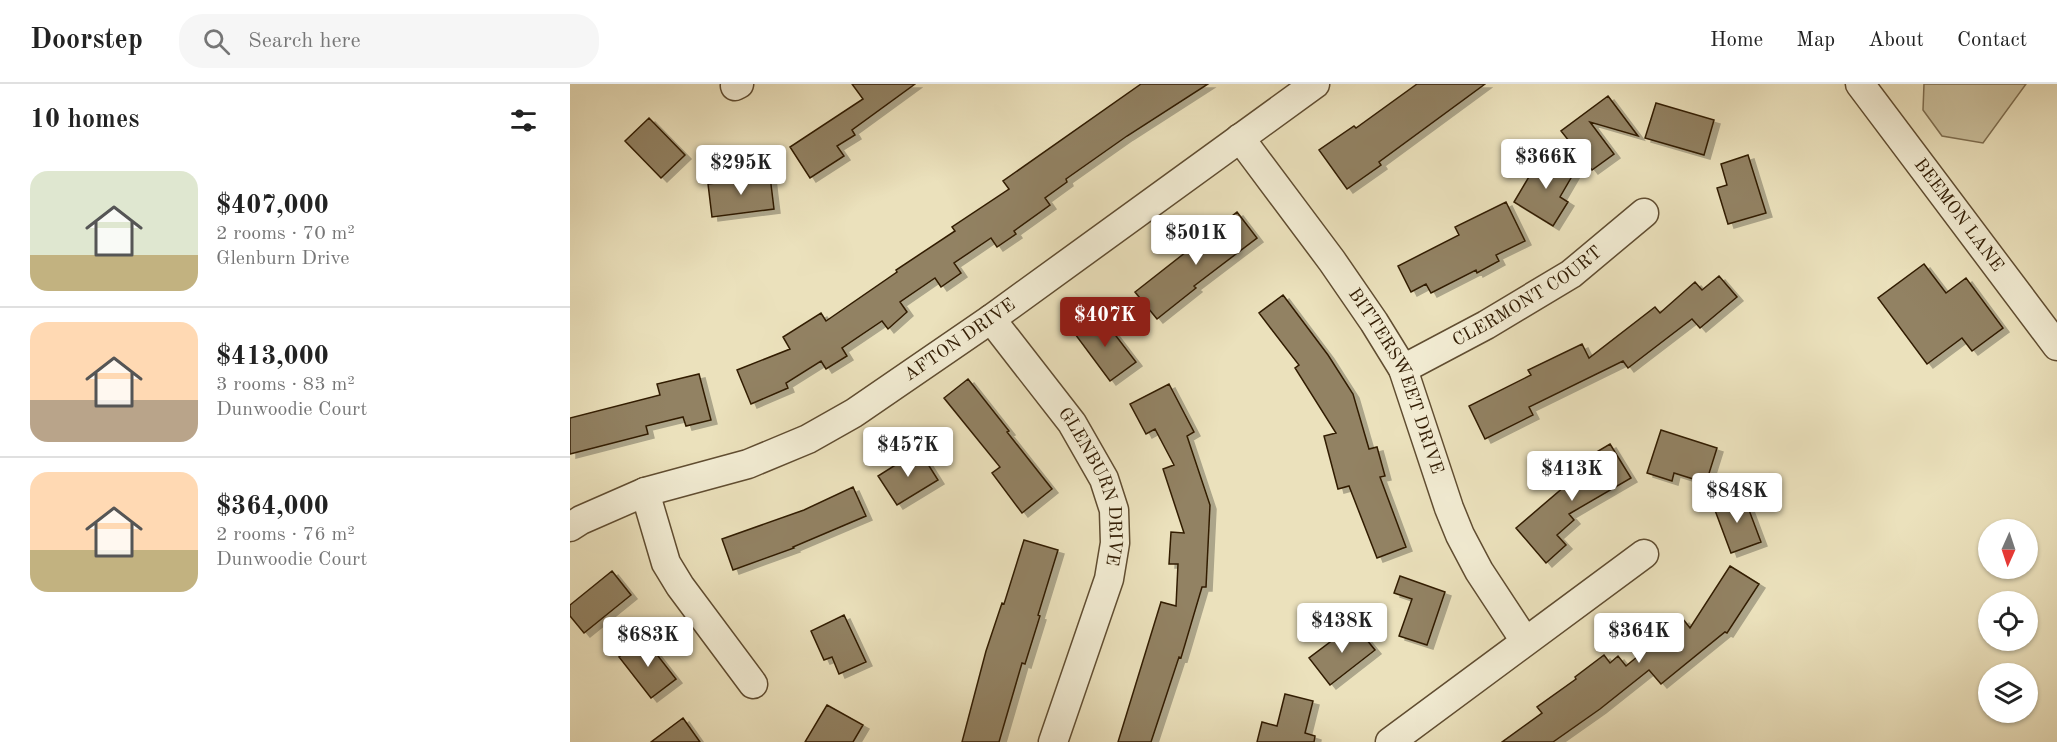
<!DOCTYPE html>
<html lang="en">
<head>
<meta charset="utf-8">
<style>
	:root { --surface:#fff; --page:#f6f6f6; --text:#222; --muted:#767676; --line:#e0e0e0; --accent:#8f2418 }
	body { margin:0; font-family:"Old Standard TT",serif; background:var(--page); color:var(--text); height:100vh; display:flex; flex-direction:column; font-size:22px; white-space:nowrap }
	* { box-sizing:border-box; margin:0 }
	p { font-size:20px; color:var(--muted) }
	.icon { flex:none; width:33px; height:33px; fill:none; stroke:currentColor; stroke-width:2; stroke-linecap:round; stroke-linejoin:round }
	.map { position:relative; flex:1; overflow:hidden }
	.sheet { display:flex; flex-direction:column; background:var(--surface); width:570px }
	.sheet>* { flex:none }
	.needle { width:39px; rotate:183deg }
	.buttons { position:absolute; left:1408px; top:435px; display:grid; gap:12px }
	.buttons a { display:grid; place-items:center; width:60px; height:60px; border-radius:50%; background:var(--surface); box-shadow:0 2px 4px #0004; font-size:30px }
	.price { position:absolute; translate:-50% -51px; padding:0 14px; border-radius:6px; background:#fff; color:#222; font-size:20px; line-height:39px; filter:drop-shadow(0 2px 3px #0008) }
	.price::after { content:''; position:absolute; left:50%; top:36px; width:18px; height:14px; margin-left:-9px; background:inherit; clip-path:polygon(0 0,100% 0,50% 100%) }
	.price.current { background:var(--accent); color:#fff }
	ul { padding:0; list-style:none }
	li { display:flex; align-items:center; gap:18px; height:150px; padding:0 30px }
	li+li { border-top:2px solid var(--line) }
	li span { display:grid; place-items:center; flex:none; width:168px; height:120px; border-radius:18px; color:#555 }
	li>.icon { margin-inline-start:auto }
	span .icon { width:72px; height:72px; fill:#fffc; stroke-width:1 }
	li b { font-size:26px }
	h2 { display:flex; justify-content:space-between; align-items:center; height:72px; padding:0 30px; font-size:26px }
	header { display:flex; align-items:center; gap:36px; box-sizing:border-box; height:84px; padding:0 30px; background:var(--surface); border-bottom:2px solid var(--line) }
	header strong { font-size:28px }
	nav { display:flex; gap:33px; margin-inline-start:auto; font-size:21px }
	.search { width:420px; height:54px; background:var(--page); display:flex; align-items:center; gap:15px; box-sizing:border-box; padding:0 21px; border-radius:24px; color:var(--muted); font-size:22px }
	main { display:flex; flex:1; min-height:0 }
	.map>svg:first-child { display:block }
	.green { fill:#cbc09d; stroke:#7e6e50; stroke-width:1.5 }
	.building { fill:#928263; stroke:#311c03; stroke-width:1.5; filter:url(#shadow) }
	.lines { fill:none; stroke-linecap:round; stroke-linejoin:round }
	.minor-casing { stroke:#604d31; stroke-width:31 }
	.minor { stroke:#f2ecd3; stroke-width:28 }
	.labels { text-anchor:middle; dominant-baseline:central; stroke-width:5; stroke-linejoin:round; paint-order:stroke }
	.street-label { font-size:18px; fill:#311c03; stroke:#f2ecd3 }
</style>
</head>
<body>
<header>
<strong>Doorstep</strong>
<div class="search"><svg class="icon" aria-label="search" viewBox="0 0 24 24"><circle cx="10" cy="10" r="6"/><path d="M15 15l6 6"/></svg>Search here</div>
<nav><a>Home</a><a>Map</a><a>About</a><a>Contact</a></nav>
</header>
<main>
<section class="sheet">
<h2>10 homes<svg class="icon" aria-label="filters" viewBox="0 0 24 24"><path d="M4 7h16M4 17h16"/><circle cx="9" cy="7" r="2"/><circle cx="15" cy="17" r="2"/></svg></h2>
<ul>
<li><span style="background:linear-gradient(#dfe7d0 70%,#c2b280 0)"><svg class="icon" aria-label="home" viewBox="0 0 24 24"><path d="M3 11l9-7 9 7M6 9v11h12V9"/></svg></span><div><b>$407,000</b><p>2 rooms · 70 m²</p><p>Glenburn Drive</p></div></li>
<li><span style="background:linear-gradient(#ffd9b3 65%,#b9a48a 0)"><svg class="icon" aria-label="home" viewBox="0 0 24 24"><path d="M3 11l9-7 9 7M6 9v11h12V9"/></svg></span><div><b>$413,000</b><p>3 rooms · 83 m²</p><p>Dunwoodie Court</p></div></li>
<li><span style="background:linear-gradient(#ffd9b3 65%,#c2b280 0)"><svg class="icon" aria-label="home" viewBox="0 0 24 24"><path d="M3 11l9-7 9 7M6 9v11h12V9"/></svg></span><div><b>$364,000</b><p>2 rooms · 76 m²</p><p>Dunwoodie Court</p></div></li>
</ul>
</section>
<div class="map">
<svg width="1487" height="658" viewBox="0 0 1487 658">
	<defs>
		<filter id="shadow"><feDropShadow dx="6" dy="4" stdDeviation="0" flood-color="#0004"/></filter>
	</defs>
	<rect width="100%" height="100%" fill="#ebe1bc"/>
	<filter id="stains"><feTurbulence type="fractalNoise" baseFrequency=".00333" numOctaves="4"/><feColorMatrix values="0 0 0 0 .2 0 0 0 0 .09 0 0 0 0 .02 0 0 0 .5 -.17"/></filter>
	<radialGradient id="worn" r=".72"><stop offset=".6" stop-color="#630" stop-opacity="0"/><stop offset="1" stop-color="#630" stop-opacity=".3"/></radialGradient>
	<path class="green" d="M1354,0h102l-43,59 -41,-7 -19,-26z"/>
	<path class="building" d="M282,0h63l-63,46 3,5 -18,11 7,10 -34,22 -20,-31 73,-48z
		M571,0h67l-81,52 -61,43 1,3 -22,16 5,7 -36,26 2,3 -19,13 -6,-9 -37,25 7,10 -20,14 -6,-9 -35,24 7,10 -19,17 -6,-8 -40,27 5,8 -21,13 -5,-8 -35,22 2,5 -37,16 -14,-34 53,-21 -7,-12 38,-24 5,8 71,-49 -1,-2 59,-39 -3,-4 57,-38 -6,-8z
		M847,0h68l-106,78 2,3 -34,24 -28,-39 35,-24 2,2z
		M1038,12l30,40 -48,-14 24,32 -22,16 -31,-39z
		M1086,19l58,17 -10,35 -59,-17z
		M79,34l36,37 -24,23 -36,-37z
		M973,69l32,18 -15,26 8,5 -15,24 -39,-24z
		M1178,71l18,58 -38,11 -11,-36 10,-3 -6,-21z
		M200,92l4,33 -62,8 -4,-33z
		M936,118l19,39 -29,14 3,6 -22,12 -1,-3 -45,23 -5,-9 -15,8 -13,-26 61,-31 -4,-8z
		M667,128l20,26 -63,48 2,2 -39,31 -22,-27z
		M1354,180l22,29 20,-15 37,50 -31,23 -10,-13 -35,26 -49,-66z
		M1149,192l18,21 -37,31 -8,-9 -64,49 -5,-7 -94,46 4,8 -48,24 -16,-33 62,-31 -3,-5 54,-26 7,14 66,-51 5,6 35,-31 7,8z
		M713,211l45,60 25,39 16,55 8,-2 8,29 -5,1 26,70 -29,11 -28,-72 -11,3 -14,-53 12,-3 -41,-65 4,-3 -40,-52z
		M530,231l36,47 -26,19 -35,-47z
		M129,290l12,46 -25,6 -3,-9 -37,9 2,8 -78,20v-36l90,-23 -3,-11z
		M398,295l41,52 -2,1 45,57 -30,24 -30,-40 8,-6 -56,-69z
		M599,300l25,48 -7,4 23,69 -4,82h-4l-21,71 -2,-1 -28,85h-33l43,-140 15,4 2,-42h-9l2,-32 13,1 -21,-64 11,-4 -19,-36 -9,5 -16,-30z
		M1091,346l56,18 -11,35 -32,-10 -2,8 -25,-8z
		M1040,360l21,34 -62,36 5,6 -17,15 9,10 -20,18 -30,-35 56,-48 -1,-2 17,-10 -5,-8z
		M349,366l19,30 -41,25 -19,-29z
		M283,403l13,29 -73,31 1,1 -61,22 -11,-31 82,-29z
		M1173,410l18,48 -30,11 -18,-48z
		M454,456l34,10 -20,65 2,1 -15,48 -3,-1 -23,79h-37l24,-91 16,-48 2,1z
		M1160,482l29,18 -32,49 -2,-1 -64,52 -12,-14 -49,39 -47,33h-51l40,-29 -5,-6 39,-28 -1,-2 29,-22 6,8 8,-7 8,10 57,-47 7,9z
		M42,487l19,24 -47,38 -14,-17v-11z
		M830,492l45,16 -18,53 -28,-9 13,-37 -18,-6z
		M274,531l22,47 -27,12 -7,-17 -8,3 -13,-29z
		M784,540l21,26 -45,35 -21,-27z
		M74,554l32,41 -25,19 -32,-41z
		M715,610l28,7 -8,32 10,3 -1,6h-57l5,-20 15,4z
		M257,621l36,20 -10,17h-48z
		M113,634l17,24h-49z"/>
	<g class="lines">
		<defs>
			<g id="minor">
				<path id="s1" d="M1290,0l197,262"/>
				<path d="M165,2l4,-2"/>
				<path id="s2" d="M670,54l92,123 42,61 29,47 46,139 11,27 19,36 46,70"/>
				<path id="s3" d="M421,235l81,104 32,56 10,31 1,33 -6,36 -56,163"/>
				<path id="s4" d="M833,285l83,-44 85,-51 73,-61"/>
				<path d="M75,408l21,71 14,23 73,98"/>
				<path id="s5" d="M0,443l11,-7 64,-28 103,-28 60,-25 46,-26 137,-94 324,-235"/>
				<path d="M820,658l254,-188"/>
			</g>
		</defs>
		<use href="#minor" class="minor-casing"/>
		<use href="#minor" class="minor"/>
	</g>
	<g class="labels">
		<g class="street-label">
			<text stroke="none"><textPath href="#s1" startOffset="164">BEEMON LANE</textPath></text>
			<text stroke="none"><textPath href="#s4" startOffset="144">CLERMONT COURT</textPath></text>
			<text stroke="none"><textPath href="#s5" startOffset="436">AFTON DRIVE</textPath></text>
			<text stroke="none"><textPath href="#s2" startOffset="291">BITTERSWEET DRIVE</textPath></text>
			<text stroke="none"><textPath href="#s3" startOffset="200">GLENBURN DRIVE</textPath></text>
		</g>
	</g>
	<rect width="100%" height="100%" filter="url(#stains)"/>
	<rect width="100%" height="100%" fill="url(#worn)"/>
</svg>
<div class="buttons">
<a><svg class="needle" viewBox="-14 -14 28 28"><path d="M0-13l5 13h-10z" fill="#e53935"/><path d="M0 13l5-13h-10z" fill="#767676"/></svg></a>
<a><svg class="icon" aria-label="locate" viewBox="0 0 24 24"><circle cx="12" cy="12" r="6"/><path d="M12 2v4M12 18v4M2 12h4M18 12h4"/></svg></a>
<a><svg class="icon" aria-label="layers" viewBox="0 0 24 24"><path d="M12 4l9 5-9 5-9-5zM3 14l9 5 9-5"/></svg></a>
</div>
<b class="price" style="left:976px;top:106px">$366K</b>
<b class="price" style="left:171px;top:112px">$295K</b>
<b class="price" style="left:626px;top:182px">$501K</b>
<b class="price current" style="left:535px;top:264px">$407K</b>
<b class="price" style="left:338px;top:394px">$457K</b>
<b class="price" style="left:1002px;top:418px">$413K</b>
<b class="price" style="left:1167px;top:440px">$848K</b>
<b class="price" style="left:772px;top:570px">$438K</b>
<b class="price" style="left:1069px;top:580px">$364K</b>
<b class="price" style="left:78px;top:584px">$683K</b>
</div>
</main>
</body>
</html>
